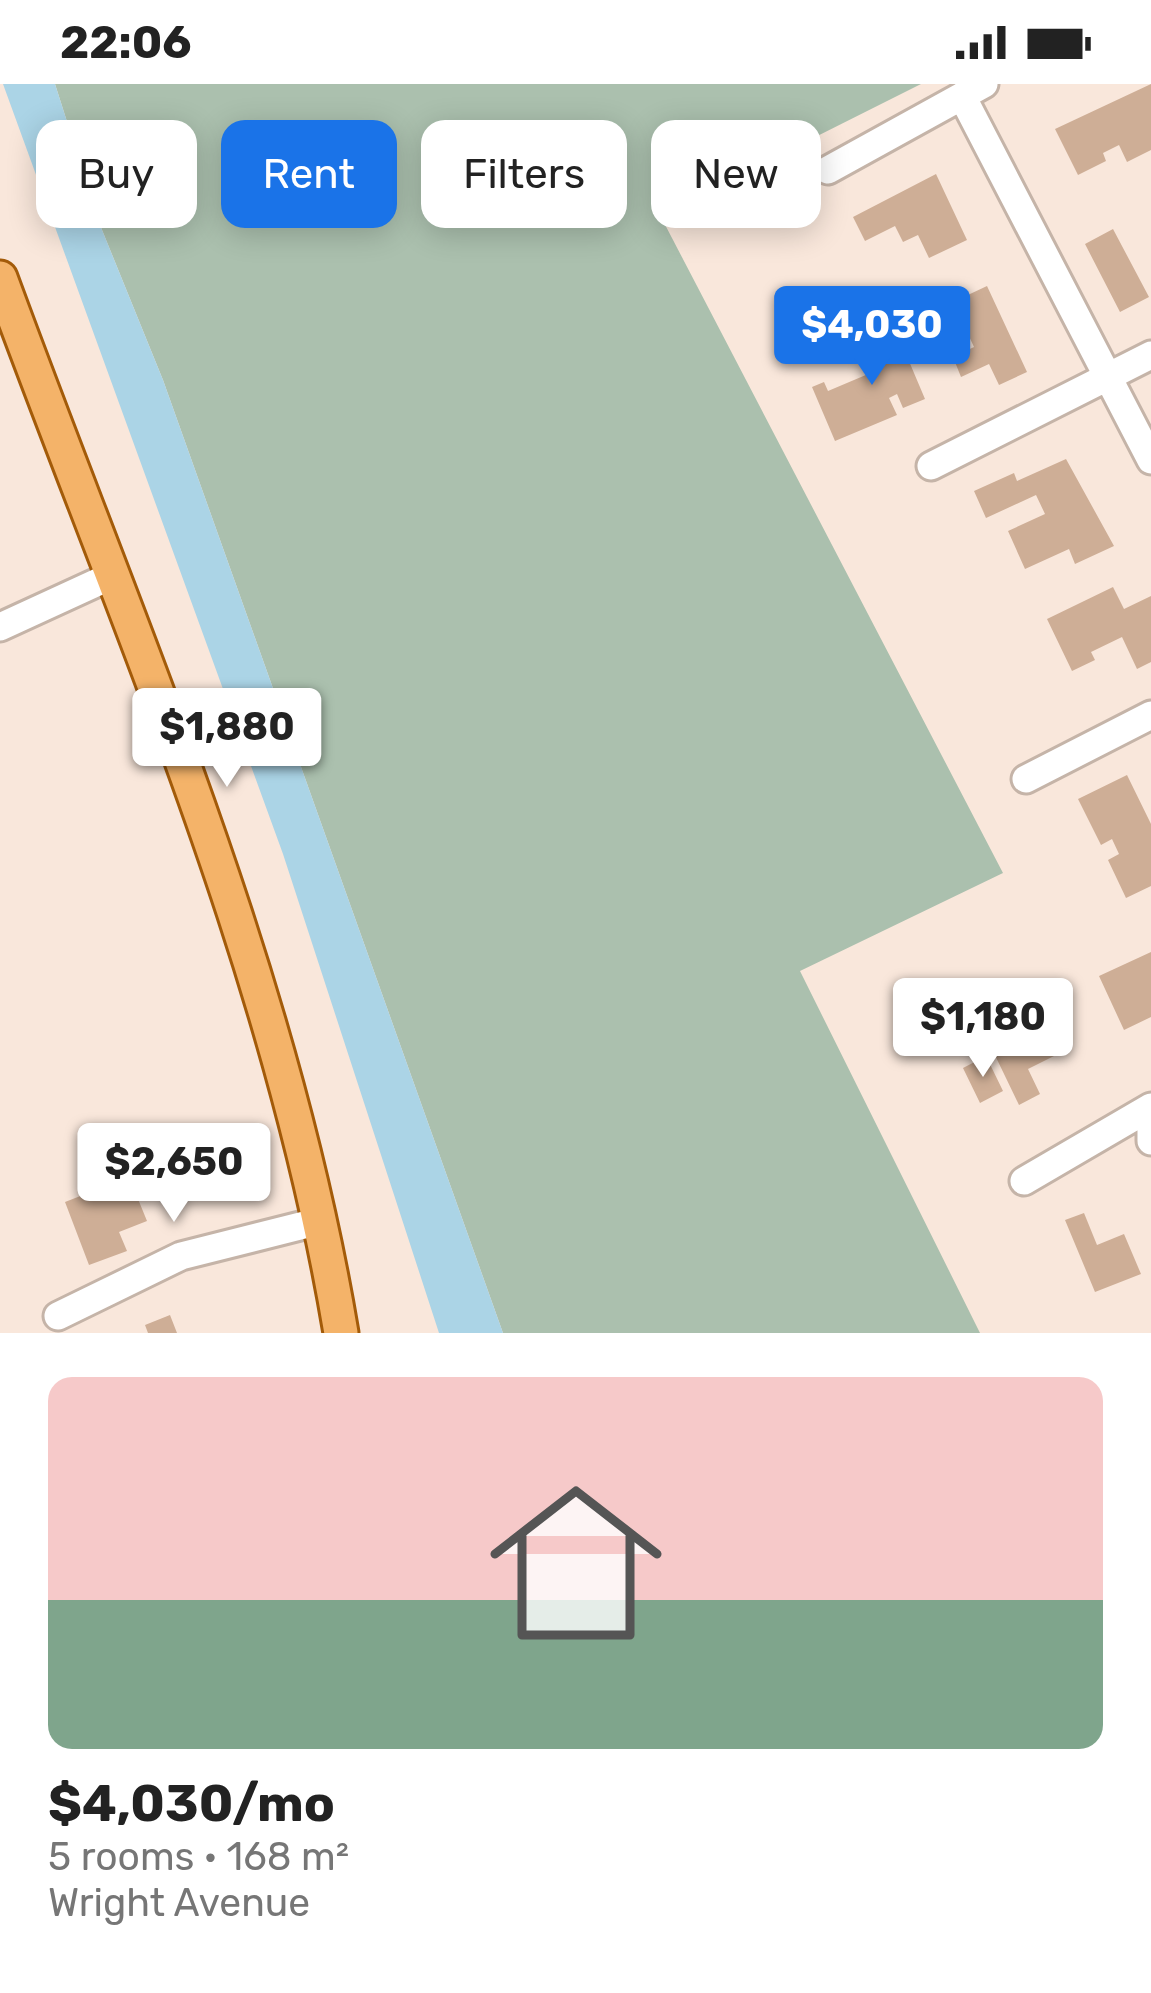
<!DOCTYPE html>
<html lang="en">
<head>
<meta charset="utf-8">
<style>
	:root { --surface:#fff; --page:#f6f6f6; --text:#222; --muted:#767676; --line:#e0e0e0; --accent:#1a73e8 }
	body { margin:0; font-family:Rubik,sans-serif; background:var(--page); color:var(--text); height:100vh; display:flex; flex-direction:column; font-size:45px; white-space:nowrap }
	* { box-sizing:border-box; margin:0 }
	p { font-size:39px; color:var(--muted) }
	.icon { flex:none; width:66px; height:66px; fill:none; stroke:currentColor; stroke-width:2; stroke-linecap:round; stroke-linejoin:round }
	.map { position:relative; height:1249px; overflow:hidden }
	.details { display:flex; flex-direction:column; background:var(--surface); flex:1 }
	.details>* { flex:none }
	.top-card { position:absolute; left:36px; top:36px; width:1080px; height:108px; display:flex; gap:24px }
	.price { position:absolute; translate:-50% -102px; padding:0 27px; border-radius:12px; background:#fff; color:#222; font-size:39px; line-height:78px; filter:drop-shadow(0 3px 6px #0008) }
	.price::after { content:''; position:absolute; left:50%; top:72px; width:36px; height:27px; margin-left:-18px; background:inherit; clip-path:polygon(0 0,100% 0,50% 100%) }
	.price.on { background:var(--accent); color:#fff }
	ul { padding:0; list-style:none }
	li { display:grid; align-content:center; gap:24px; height:636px; padding:0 48px }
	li+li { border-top:3px solid var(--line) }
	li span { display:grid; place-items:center; height:372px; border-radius:24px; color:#555 }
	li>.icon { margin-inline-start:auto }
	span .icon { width:216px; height:216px; fill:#fffc; stroke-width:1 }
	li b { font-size:51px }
	.tag { padding:0 42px; border-radius:24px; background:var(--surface); box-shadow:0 6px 30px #0003; font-size:42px; line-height:108px }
	.tag.on { background:var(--accent); color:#fff }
	.status { display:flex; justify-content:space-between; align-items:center; height:84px; padding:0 60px; background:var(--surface); direction:ltr }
	.status svg { height:33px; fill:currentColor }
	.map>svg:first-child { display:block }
	.green { fill:#abc0ae }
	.water { fill:#abd4e6 }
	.building { fill:#ceae96 }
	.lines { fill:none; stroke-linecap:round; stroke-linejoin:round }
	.minor-casing { stroke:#c5b4a8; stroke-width:33 }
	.major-casing { stroke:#a35b09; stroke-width:39 }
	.minor { stroke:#fff; stroke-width:27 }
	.major { stroke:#f4b369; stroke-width:33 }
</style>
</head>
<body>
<div class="status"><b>22:06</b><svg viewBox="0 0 49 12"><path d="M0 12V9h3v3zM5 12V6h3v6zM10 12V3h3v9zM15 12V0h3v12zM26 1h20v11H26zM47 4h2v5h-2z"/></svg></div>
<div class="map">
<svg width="1151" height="1249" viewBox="0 0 1151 1249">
	<rect width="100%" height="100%" fill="#f9e7db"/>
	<path class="green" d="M55,0h866l-261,131 343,658 -203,98 180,362h-477l-340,-953 -63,-155z"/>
	<path class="water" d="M3,0h52l45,141 63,155 340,953h-64l-156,-479z"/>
	<path class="building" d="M1151,0v66l-24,12 -8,-17 -16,8 3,8 -28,14 -23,-46z
		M936,90l31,66 -38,18 -11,-23 -15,7 -8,-16 -30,15 -12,-24z
		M1113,145l36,68 -29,15 -35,-68z
		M987,202l40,86 -28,13 -10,-21 -28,13 -8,-20 21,-10 -21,-45z
		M892,237l33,78 -22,9 -6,-14 -8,4 8,17 -62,26 -23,-54 12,-5 4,9 52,-22 -15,-36z
		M1066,375l48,87 -39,18 -6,-15 -44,20 -17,-38 37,-17 -9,-19 -50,23 -12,-27 40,-18 3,8z
		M1113,503l11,22 27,-13v66l-14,7 -15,-32 -31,15 4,8 -23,11 -25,-52z
		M1127,691l24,49v62l-25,12 -18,-38 11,-6 -7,-15 -11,6 -23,-46z
		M1151,868v65l-27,13 -25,-54z
		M1048,949l10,21 -30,15 12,25 -21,11 -27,-56 24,-12 4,9z
		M986,972l17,35 -23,12 -17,-35z
		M129,1093l18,44 -28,11 8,19 -38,14 -24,-63z
		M1084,1129l13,32 27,-11 17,40 -46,18 -30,-72z
		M170,1231l7,18h-29l-3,-8z"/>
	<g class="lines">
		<defs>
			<path id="minor" d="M962,12l189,364
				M828,86l156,-86
				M931,382l220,-111
				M0,543l111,-51
				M1026,695l125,-64
				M1151,1031v26
				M1024,1097l127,-74
				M58,1232l123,-60 139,-35"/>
			<path id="major" d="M0,194c127,347 280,688 341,1055"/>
		</defs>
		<use href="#minor" class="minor-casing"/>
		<use href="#major" class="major-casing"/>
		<use href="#minor" class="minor"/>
		<use href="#major" class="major"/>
	</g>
</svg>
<b class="price on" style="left:872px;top:304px">$4,030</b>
<b class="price" style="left:227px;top:706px">$1,880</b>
<b class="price" style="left:983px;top:996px">$1,180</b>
<b class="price" style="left:174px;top:1141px">$2,650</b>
<div class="top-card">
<a class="tag">Buy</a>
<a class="tag on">Rent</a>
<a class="tag">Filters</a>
<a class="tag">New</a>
</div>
</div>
<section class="details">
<ul>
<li><span style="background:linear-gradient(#f6c9c9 60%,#7fa58c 0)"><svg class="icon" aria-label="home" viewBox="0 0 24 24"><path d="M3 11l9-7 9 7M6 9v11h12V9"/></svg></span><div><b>$4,030/mo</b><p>5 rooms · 168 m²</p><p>Wright Avenue</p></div></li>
</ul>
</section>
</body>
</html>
